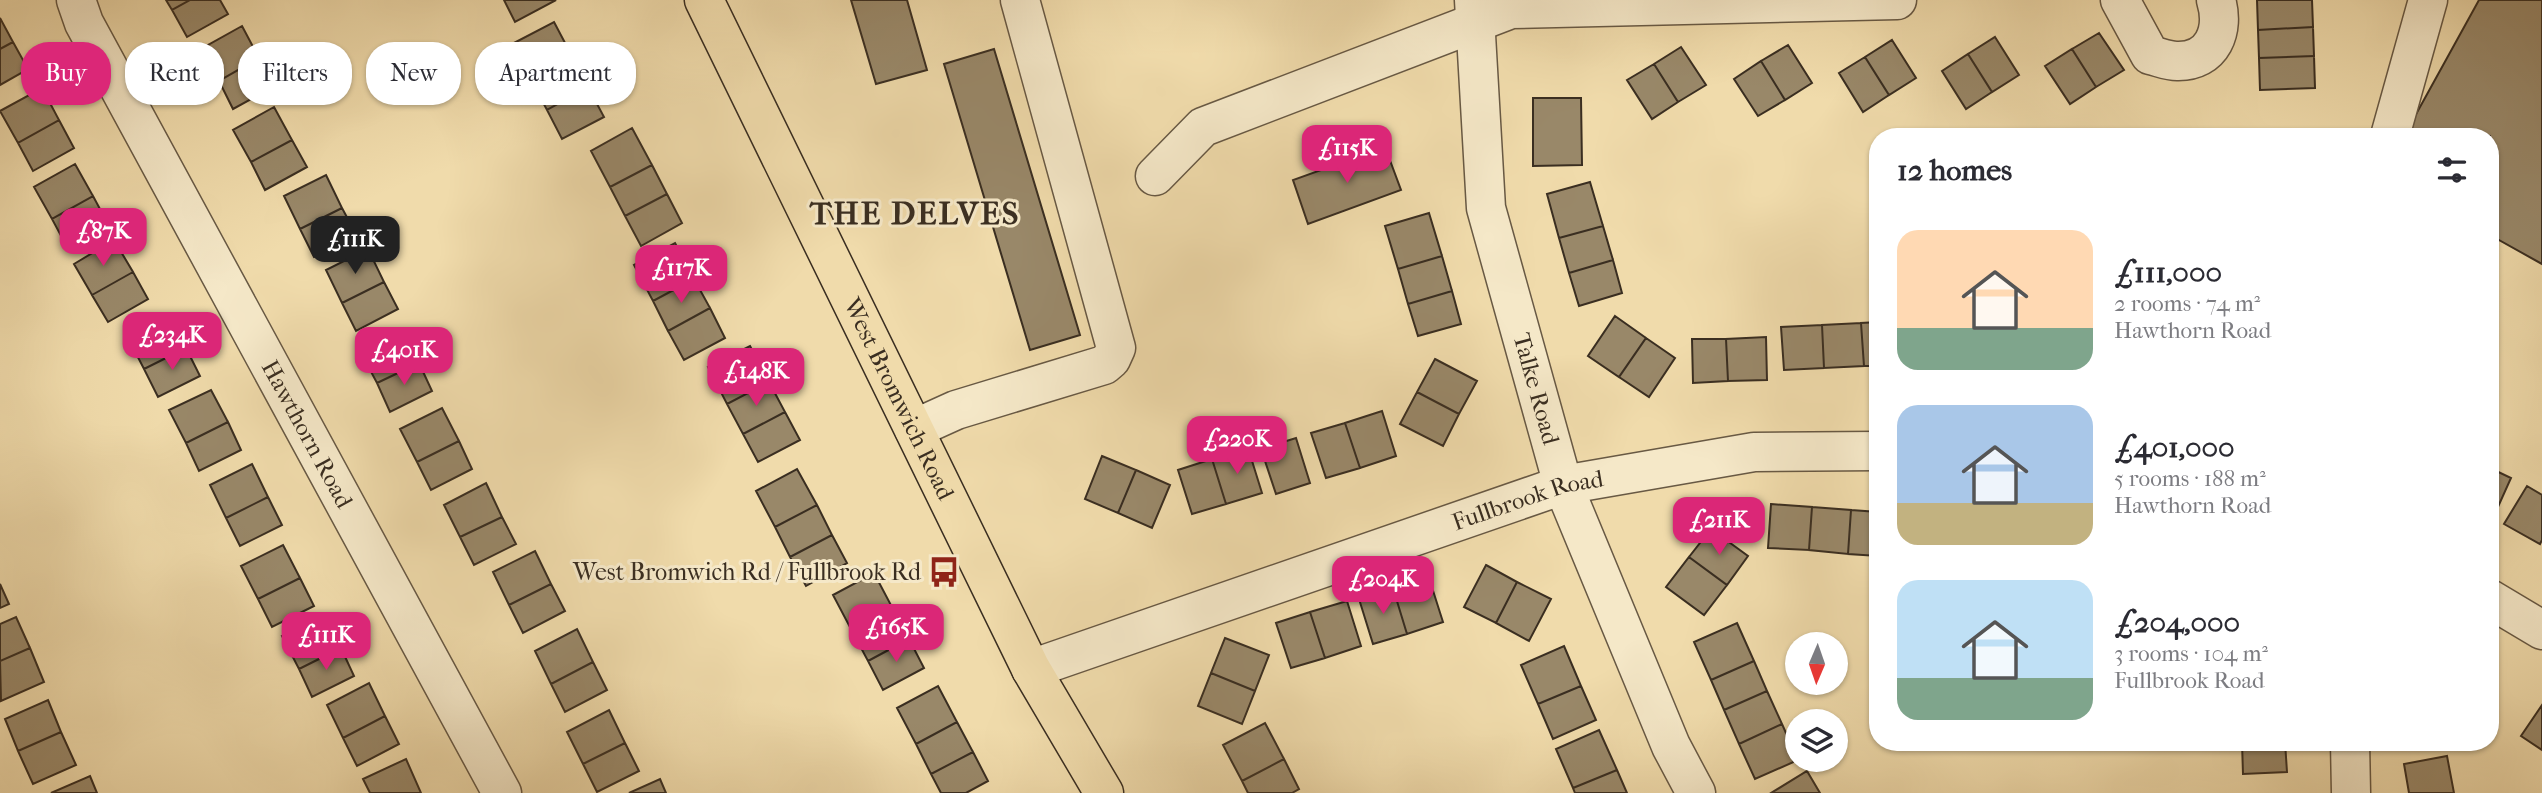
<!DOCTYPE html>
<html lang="en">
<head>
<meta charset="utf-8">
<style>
	:root { --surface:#fff; --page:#f2f2f3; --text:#2b2b33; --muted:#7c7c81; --accent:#db2777 }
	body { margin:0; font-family:"IM FELL French Canon",serif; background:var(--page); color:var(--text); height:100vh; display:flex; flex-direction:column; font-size:26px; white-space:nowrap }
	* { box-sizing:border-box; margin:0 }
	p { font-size:23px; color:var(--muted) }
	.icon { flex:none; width:38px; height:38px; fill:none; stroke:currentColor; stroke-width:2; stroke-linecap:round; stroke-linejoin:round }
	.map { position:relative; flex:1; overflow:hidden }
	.sheet { position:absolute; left:1869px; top:128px; width:630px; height:623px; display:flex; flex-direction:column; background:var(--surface); border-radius:28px; box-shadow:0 2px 5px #0004 }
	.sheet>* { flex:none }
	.banner { position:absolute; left:21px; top:42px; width:665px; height:63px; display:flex; gap:14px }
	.needle { width:46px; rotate:182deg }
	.tools { position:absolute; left:1785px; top:632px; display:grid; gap:14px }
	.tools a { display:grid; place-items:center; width:63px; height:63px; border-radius:50%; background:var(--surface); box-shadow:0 2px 5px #0004; font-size:35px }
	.price { position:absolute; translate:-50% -60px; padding:0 16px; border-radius:14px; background:var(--accent); color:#fff; font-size:23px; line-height:46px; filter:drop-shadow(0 2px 4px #0008) }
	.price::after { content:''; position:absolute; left:50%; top:42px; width:21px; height:16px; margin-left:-10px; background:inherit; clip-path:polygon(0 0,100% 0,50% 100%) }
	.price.selected { background:#222; color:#fff }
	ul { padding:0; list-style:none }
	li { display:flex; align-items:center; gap:21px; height:175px; padding:0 28px }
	li span { display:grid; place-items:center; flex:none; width:196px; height:140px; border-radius:21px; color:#555 }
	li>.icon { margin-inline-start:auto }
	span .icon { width:84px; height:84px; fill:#fffc; stroke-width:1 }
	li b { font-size:30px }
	h2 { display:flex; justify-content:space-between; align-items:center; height:84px; padding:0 28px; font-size:30px }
	.chip { padding:0 24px; border-radius:28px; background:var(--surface); box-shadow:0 2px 5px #0004; font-size:24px; line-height:63px }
	.chip.selected { background:var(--accent); color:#fff }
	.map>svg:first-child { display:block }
	.building { fill:#998869; stroke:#3a2e21; stroke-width:2 }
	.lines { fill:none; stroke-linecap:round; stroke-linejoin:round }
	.minor-casing { stroke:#685944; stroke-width:41 }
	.major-casing { stroke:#3a2e21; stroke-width:41 }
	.minor { stroke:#f5e8c8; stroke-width:38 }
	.major { stroke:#f0dbab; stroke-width:38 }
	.labels { text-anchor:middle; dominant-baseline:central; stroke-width:6; stroke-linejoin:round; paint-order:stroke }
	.street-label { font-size:24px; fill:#3a2e21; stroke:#f5e8c8 }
	.poi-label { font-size:24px; fill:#3a2e21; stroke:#f5e8c8; text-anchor:end }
	.district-label { font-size:32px; font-weight:bold; letter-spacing:2px; fill:#3a2e21; stroke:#f5e8c8 }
</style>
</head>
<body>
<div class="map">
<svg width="2542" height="793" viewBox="0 0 2542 793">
	<rect width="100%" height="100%" fill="#f0dbab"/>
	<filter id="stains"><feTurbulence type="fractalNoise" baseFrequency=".00286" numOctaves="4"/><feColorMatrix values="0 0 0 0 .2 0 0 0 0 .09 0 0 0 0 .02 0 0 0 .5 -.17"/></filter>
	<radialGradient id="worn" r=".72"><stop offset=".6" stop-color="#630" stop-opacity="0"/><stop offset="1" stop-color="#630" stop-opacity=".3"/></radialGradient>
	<path class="building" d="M166,0h24l-18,10z
		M190,0h30l8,14 -41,23 -15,-27z
		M504,0h52l-41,22z
		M851,0h56l20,70 -51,14z
		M2257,0h55l1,27 -55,3z
		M2479,0h63v264l-52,-29v-99h-86z
		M0,18l13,24 -13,7z
		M554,22l19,36 -42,22 -19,-36z
		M242,26l17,32 -40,23 -18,-32z
		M2313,27l1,29 -55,2 -1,-28z
		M2099,33l25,37 -28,17 -24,-38z
		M1995,37l24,38 -27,17 -24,-38z
		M1892,40l24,38 -27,17 -24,-38z
		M13,42l15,27 -28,16v-36z
		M1788,45l24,38 -27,17 -24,-39z
		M1681,47l25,38 -28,17 -24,-38z
		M994,49l86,286 -50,15 -86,-286z
		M2072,49l24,38 -26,17 -25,-38z
		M1968,54l24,38 -26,17 -24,-38z
		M2314,56l1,32 -55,2 -1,-32z
		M1865,57l24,38 -26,17 -24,-39z
		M259,58l16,28 -42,23 -14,-28z
		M573,58l15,29 -41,23 -16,-30z
		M1761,61l24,39 -27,16 -24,-37z
		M1654,64l24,38 -26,17 -25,-39z
		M588,87l16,30 -42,22 -15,-29z
		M42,88l17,32 -41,23 -18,-32z
		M1533,98h48l1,67 -49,1z
		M274,107l18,33 -41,22 -18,-32z
		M59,120l15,28 -41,23 -15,-28z
		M632,128l20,37 -42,22 -19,-36z
		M292,140l15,27 -42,23 -14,-28z
		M1385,147l16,43 -93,34 -15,-44z
		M75,164l18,32 -41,23 -18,-32z
		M652,165l15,29 -42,22 -15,-29z
		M326,175l16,33 -42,21 -16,-33z
		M1590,182l13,44 -44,12 -12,-44z
		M667,194l15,29 -41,23 -16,-30z
		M93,196l15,28 -41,23 -15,-28z
		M342,208l15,28 -43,21 -14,-28z
		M1429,213l13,43 -44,13 -13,-43z
		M1603,226l10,34 -44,13 -10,-35z
		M114,240l19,32 -41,23 -18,-31z
		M675,243l19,36 -41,22 -19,-36z
		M368,249l16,33 -42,21 -16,-33z
		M1442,256l10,35 -44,13 -10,-35z
		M1613,260l9,33 -43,13 -10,-33z
		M133,272l15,27 -40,23 -16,-27z
		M694,279l16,29 -42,23 -15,-30z
		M384,282l14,27 -42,22 -14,-28z
		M1452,291l9,33 -43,12 -10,-32z
		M710,308l15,30 -41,22 -16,-29z
		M169,314l17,34 -42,21 -17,-33z
		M1615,316l31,22 -27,39 -31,-21z
		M1878,322v44h-14l-3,-43z
		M1861,323l3,43 -40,2 -2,-43z
		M1822,325l2,43 -40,2 -3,-43z
		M402,330l17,33 -42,20 -17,-32z
		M1766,337l1,43 -39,1 -2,-42z
		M1646,338l29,20 -26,39 -30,-20z
		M1692,339h34l2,42 -35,2z
		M750,346l19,36 -42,22 -19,-37z
		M186,348l14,28 -42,21 -14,-28z
		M1435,359l42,22 -18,33 -42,-22z
		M419,363l13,28 -42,21 -13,-29z
		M769,382l16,30 -42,22 -16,-30z
		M211,390l17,32 -42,21 -17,-33z
		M1417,392l42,22 -16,32 -43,-22z
		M442,408l17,33 -42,21 -17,-33z
		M1382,411l14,45 -36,12 -15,-45z
		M785,412l15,28 -42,22 -15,-28z
		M228,422l13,28 -42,21 -13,-28z
		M1345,423l15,45 -34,10 -15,-45z
		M1296,438l14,45 -34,11 -15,-45z
		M459,441l13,28 -41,21 -14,-28z
		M1248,448l14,45 -36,11 -14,-45z
		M1102,456l34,14 -18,43 -33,-14z
		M1212,459l14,45 -34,10 -14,-44z
		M252,464l16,33 -42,21 -16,-33z
		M2490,468l21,10 -18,40 -3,-1z
		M797,469l20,36 -42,22 -19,-36z
		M1136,470l34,15 -18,43 -34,-15z
		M486,483l16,34 -42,20 -16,-32z
		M2527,486l15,9v45l-2,4 -36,-20z
		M268,497l14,28 -42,21 -14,-28z
		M1771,504l41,3 -3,43 -41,-2z
		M817,505l15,30 -42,22 -15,-30z
		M1812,507l39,3 -3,44 -39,-4z
		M1851,510l27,2v44l-30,-2z
		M502,517l14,27 -42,21 -14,-28z
		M1711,529l37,27 -21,29 -38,-28z
		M832,535l15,28 -41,23 -16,-29z
		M283,545l17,33 -42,21 -17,-33z
		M535,551l16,33 -42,21 -16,-33z
		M1689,557l38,28 -23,30 -38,-28z
		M1486,565l31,17 -21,41 -32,-16z
		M874,573l19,36 -41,22 -19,-36z
		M300,578l14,28 -42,21 -14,-28z
		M1429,578l14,44 -36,12 -14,-46z
		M1517,582l34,17 -22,42 -33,-18z
		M0,584l9,20 -9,4z
		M551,584l14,27 -42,22 -14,-28z
		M1393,588l14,46 -34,10 -14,-45z
		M1347,601l14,45 -36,12 -15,-46z
		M893,609l16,30 -41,22 -16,-30z
		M1310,612l15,46 -34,10 -15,-45z
		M324,615l17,33 -42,21 -17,-33z
		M16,617l14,31 -30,13v-37z
		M1737,623l17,38 -43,19 -17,-38z
		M577,629l16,33 -42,22 -16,-33z
		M1225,638l44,17 -14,36 -44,-18z
		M909,639l15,29 -41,22 -15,-29z
		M1564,646l17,40 -43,18 -17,-39z
		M30,648l14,34 -43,19 -1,-40z
		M341,648l13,28 -42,21 -13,-28z
		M1754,661l13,30 -43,19 -13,-30z
		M593,662l14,28 -42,22 -14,-28z
		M1211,673l44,18 -13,33 -44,-18z
		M369,683l16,33 -42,22 -16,-33z
		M938,686l19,36 -41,22 -19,-36z
		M1581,686l15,34 -43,19 -15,-35z
		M1767,691l15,33 -43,20 -15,-34z
		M48,700l13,32 -43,19 -13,-32z
		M2542,705v45l-21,-14z
		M609,710l16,33 -42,21 -16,-32z
		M385,716l14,28 -42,22 -14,-28z
		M957,722l16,30 -42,22 -15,-30z
		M1265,723l19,36 -42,22 -19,-36z
		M1782,724l16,36 -43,19 -16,-35z
		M1599,730l18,40 -44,18 -17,-39z
		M61,732l15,33 -43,19 -15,-33z
		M2242,742h43l2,30 -44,2z
		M625,743l14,28 -42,21 -14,-28z
		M973,752l15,29 -22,12h-25l-10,-19z
		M2447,756l7,37h-45l-5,-29z
		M406,759l15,34h-51l-7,-14z
		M1284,759l15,30 -7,4h-44l-6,-12z
		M1617,770l10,23h-52l-2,-5z
		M1807,771l13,22h-49z
		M90,776l7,17h-46z
		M660,779l6,14h-37z"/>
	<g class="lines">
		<defs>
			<g id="minor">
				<path id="s1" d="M76,0l8,23 418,770"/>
				<path id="s2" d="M1474,0l12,208 77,277 108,261 25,47"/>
				<path d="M2120,0l30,55c9,2 18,6 27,6 36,1 48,-31 39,-61"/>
				<path d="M2390,136l38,-136"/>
				<path d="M1155,176l48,-49 308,-118 386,-9"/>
				<path d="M914,429l42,-19 148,-45 7,-6 5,-11 -96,-348"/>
				<path d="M2490,599l52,31"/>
				<path id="s3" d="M1031,669l532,-184 191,-33 124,-1"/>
				<path d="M2350,742l1,51"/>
			</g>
			<g id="major">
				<path id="s4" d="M704,0l327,669 73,124"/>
			</g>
		</defs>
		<use href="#minor" class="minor-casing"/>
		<use href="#major" class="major-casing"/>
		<use href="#minor" class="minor"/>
		<use href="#major" class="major"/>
	</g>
	<defs>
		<symbol id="bus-bare" viewBox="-9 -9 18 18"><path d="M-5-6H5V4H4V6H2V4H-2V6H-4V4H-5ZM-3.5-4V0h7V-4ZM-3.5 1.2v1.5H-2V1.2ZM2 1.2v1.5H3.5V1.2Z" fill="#8f2418" stroke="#f5e8c8" stroke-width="2.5" paint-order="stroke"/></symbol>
	</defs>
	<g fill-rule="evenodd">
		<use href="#bus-bare" x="922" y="550" width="44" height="44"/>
	</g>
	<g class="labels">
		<g class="street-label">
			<text stroke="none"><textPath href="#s2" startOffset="396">Talke Road</textPath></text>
			<text stroke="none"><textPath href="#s4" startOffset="444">West Bromwich Road</textPath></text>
			<text stroke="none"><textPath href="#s1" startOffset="492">Hawthorn Road</textPath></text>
			<text stroke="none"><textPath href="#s3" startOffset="525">Fullbrook Road</textPath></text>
		</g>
		<g class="poi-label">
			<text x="921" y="572">West Bromwich Rd / Fullbrook Rd</text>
		</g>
		<g class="district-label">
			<text x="915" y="213">THE DELVES</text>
		</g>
	</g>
	<rect width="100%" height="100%" filter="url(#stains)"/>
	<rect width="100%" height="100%" fill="url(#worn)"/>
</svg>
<div class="tools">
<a><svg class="needle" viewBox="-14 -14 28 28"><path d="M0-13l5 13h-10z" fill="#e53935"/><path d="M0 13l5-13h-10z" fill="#7c7c81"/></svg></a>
<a><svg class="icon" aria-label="layers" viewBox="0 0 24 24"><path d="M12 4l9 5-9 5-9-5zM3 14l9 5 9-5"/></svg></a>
</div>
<b class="price" style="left:1347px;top:185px">£115K</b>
<b class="price" style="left:103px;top:268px">£87K</b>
<b class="price selected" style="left:355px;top:276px">£111K</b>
<b class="price" style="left:681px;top:305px">£117K</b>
<b class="price" style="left:172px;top:372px">£234K</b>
<b class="price" style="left:404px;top:387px">£401K</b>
<b class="price" style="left:756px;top:408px">£148K</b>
<b class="price" style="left:1237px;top:476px">£220K</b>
<b class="price" style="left:1719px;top:557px">£211K</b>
<b class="price" style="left:1383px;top:616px">£204K</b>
<b class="price" style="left:896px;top:664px">£165K</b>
<b class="price" style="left:326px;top:672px">£111K</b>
<div class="banner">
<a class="chip selected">Buy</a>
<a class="chip">Rent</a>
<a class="chip">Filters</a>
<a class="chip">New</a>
<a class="chip">Apartment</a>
</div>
<section class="sheet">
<h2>12 homes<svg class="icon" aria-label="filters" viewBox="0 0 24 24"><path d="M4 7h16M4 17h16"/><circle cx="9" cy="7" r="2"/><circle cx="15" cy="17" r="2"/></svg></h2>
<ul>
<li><span style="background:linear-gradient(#ffd9b3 70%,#7fa58c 0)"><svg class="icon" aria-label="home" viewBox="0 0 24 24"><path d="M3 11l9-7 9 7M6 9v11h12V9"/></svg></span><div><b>£111,000</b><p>2 rooms · 74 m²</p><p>Hawthorn Road</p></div></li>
<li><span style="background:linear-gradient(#a9c7e8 70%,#c2b280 0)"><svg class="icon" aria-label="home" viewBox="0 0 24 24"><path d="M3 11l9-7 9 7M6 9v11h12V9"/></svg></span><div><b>£401,000</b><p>5 rooms · 188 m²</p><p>Hawthorn Road</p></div></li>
<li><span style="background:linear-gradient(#bfe0f5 70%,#7fa58c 0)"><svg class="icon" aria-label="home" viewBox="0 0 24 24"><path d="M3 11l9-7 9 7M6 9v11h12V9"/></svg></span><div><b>£204,000</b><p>3 rooms · 104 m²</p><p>Fullbrook Road</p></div></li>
</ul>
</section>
</div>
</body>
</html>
